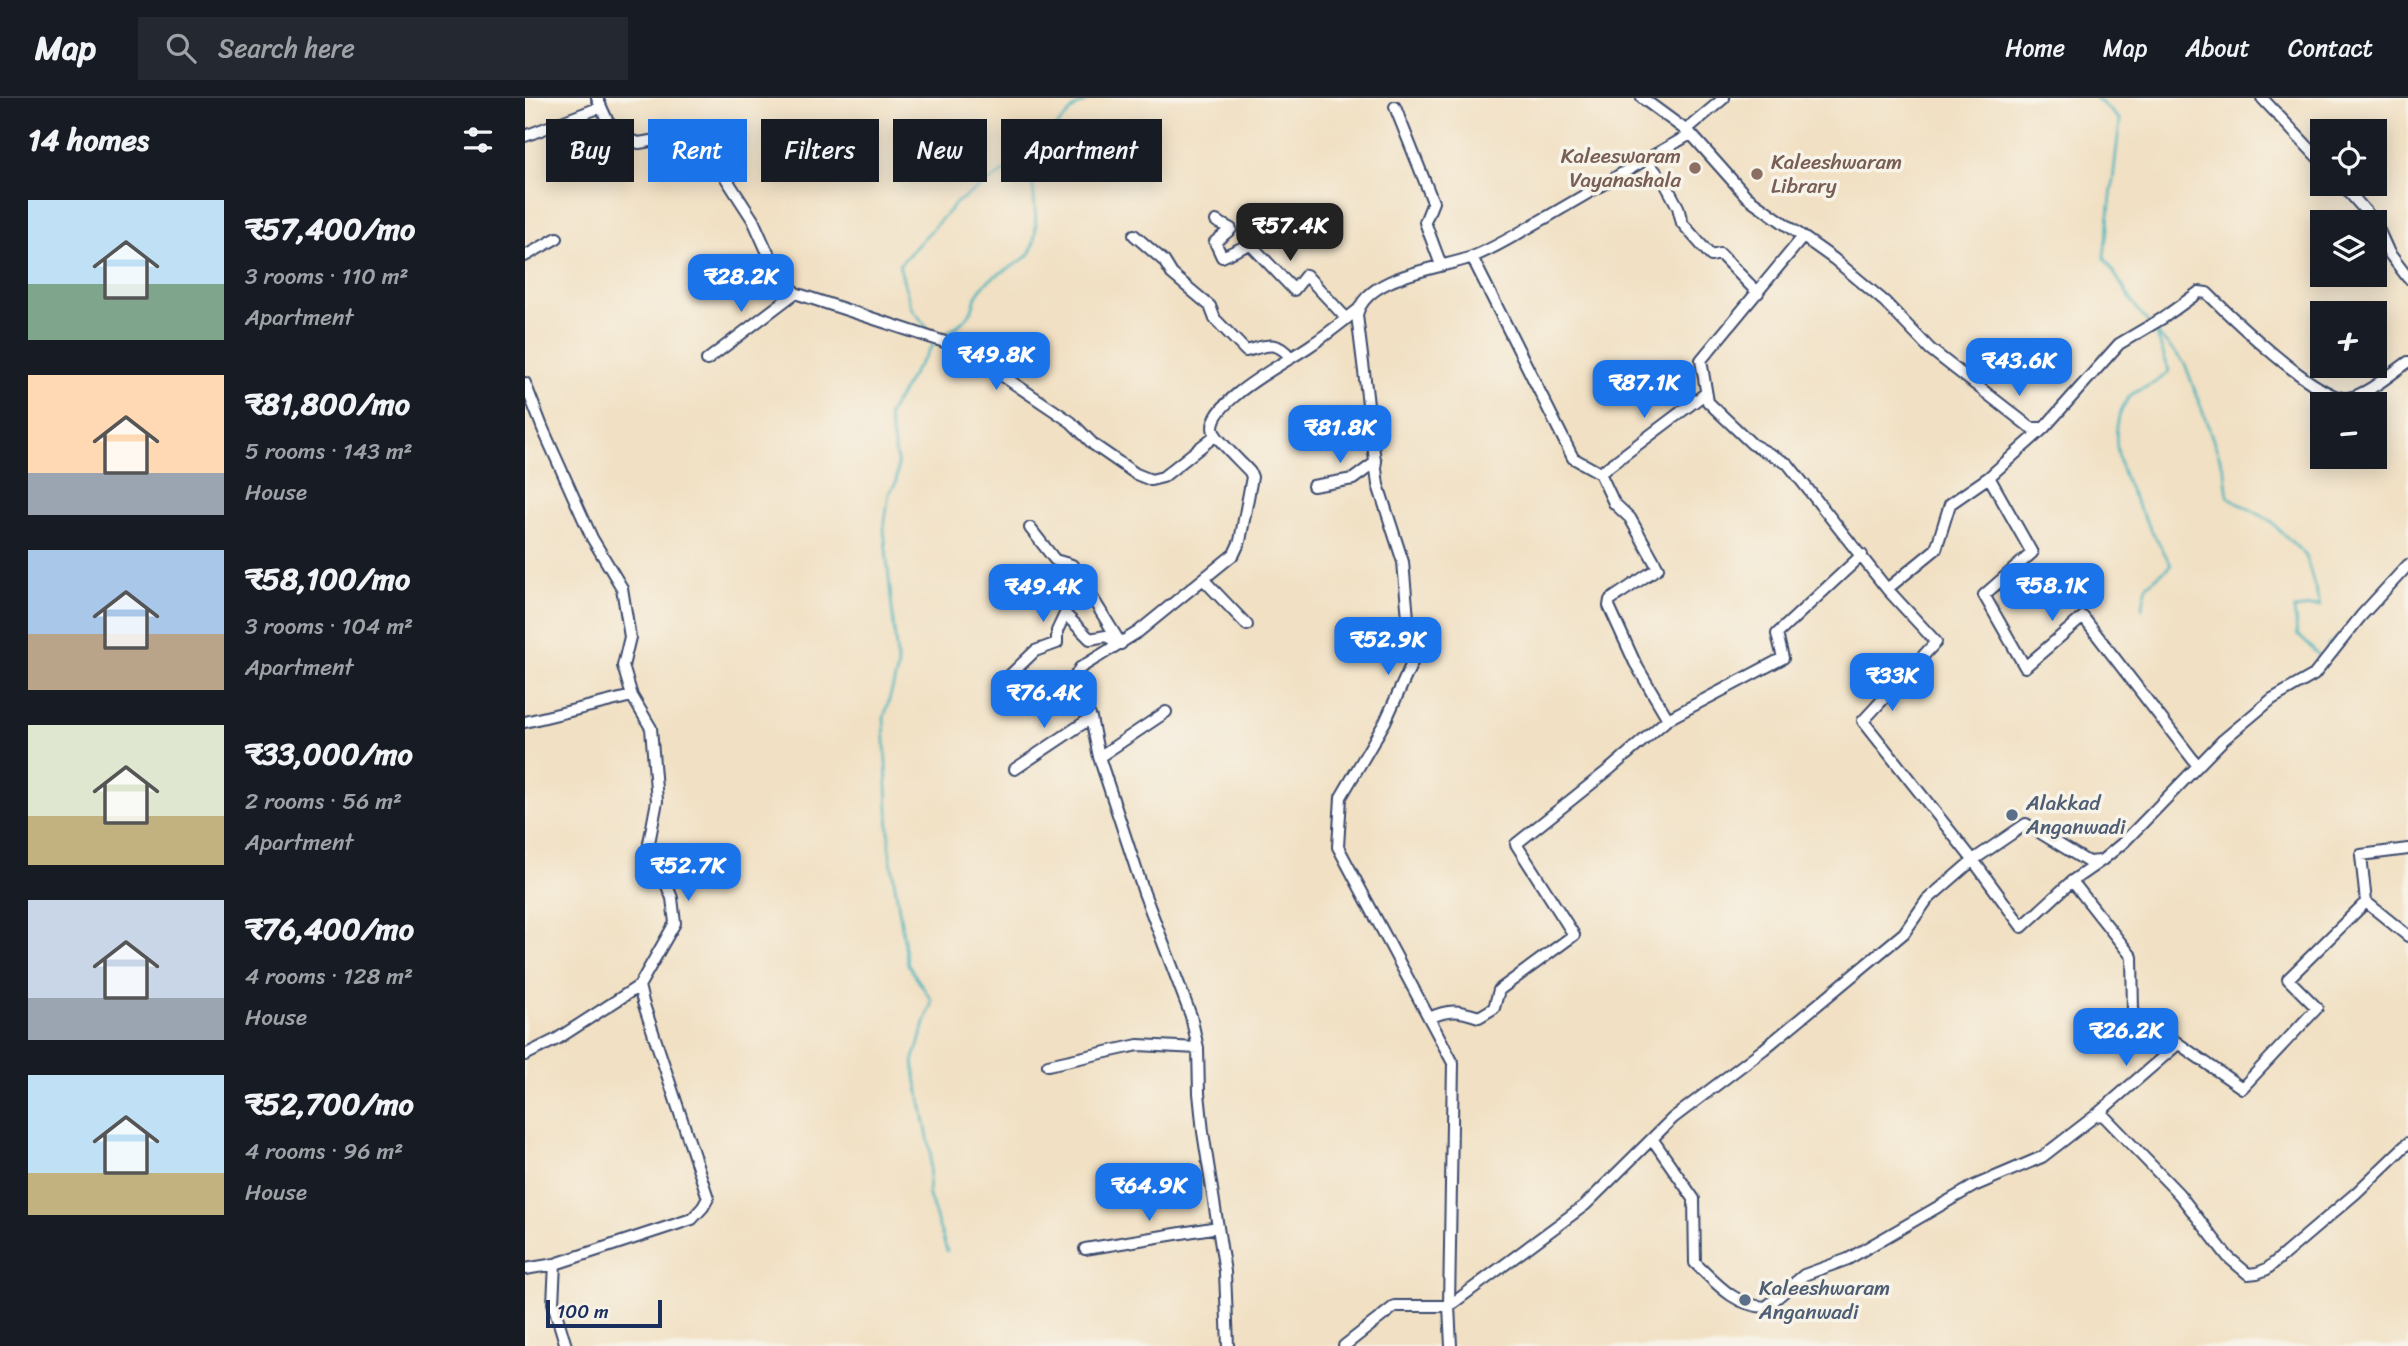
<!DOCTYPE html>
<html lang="en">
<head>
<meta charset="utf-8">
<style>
	:root { --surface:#171b24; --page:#242831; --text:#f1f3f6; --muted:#9ea1a6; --line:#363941; --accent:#1a73e8 }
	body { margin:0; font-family:Sriracha,sans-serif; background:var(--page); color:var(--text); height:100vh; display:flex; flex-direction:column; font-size:26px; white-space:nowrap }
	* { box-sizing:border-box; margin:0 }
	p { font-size:23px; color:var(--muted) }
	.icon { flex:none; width:38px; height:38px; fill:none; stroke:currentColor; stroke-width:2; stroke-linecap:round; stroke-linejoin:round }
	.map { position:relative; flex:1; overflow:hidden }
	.sheet { display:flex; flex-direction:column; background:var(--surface); width:525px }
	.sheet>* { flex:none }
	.banner { position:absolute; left:21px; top:21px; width:665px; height:63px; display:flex; gap:14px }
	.buttons { position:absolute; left:1785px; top:21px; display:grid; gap:14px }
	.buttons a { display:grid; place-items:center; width:77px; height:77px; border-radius:0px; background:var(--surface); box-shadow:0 4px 18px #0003; font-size:35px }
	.scale { position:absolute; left:21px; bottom:18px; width:116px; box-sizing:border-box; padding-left:7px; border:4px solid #1b2f5e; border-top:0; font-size:19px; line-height:24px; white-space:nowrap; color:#1b2f5e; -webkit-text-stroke:5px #f7f3e8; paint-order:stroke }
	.price { position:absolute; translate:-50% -60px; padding:0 16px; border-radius:14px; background:var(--accent); color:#fff; font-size:23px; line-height:46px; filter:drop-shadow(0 2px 4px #0008) }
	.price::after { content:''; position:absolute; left:50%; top:42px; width:21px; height:16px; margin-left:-10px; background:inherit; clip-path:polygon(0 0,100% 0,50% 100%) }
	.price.selected { background:#222; color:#fff }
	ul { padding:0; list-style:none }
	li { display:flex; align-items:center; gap:21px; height:175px; padding:0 28px }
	li span { display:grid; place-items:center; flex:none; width:196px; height:140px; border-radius:0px; color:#555 }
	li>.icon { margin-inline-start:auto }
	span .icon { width:84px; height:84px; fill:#fffc; stroke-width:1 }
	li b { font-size:30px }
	h2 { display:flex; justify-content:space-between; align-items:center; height:84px; padding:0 28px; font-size:30px }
	.tag { padding:0 24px; border-radius:0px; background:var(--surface); box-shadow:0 4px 18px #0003; font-size:24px; line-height:63px }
	.tag.selected { background:var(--accent); color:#fff }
	header { display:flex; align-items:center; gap:42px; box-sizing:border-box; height:98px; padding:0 35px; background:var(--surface); border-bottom:2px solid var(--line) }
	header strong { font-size:33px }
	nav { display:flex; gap:38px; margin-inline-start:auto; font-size:24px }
	.search { width:490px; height:63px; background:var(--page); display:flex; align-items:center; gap:18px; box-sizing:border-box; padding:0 24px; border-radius:0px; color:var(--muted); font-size:26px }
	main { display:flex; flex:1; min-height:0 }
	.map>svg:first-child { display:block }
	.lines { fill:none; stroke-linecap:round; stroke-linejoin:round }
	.stream { stroke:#43b2bc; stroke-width:2.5 }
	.minor-casing { stroke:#3b4a6d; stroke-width:14 }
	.minor { stroke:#fff; stroke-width:10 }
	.education-dot { fill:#8d6e63; stroke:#f7f3e8; stroke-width:2.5 }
	.service-dot { fill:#5c6f8a; stroke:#f7f3e8; stroke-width:2.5 }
	.labels { text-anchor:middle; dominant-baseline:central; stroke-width:7; stroke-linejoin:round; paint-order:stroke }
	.education-label { font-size:21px; fill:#785e54; stroke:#f7f3e8; text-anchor:end }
	.service-label { font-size:21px; fill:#4e5e75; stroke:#f7f3e8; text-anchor:start }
</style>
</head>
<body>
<header>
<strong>Map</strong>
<div class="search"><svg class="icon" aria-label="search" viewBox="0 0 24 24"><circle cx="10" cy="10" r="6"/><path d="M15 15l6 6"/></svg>Search here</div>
<nav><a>Home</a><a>Map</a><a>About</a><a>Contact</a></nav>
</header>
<main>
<section class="sheet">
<h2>14 homes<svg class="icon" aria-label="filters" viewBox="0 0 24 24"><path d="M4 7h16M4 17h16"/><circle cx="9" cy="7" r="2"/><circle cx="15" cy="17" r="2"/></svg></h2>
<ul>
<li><span style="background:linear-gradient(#bfe0f5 60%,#7fa58c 0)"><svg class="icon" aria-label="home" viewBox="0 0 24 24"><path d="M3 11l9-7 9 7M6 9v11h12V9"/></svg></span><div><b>₹57,400/mo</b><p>3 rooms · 110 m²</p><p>Apartment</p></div></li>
<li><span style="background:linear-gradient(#ffd9b3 70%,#9aa5b1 0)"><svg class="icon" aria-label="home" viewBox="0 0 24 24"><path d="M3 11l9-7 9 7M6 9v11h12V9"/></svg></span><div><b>₹81,800/mo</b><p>5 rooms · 143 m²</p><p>House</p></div></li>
<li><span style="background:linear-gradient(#a9c7e8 60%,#b9a48a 0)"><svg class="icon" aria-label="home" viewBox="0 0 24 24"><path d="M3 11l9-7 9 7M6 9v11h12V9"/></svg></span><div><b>₹58,100/mo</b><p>3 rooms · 104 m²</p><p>Apartment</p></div></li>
<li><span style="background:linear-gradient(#dfe7d0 65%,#c2b280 0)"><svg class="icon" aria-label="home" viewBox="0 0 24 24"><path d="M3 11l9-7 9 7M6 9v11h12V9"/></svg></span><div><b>₹33,000/mo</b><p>2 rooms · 56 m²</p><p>Apartment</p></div></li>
<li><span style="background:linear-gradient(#c9d6e8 70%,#9aa5b1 0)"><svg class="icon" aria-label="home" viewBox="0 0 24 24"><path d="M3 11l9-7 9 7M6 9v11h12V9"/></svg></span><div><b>₹76,400/mo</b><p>4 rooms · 128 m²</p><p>House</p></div></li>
<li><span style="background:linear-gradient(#bfe0f5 70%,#c2b280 0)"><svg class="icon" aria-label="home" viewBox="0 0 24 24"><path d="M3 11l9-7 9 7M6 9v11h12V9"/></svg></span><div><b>₹52,700/mo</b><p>4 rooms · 96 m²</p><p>House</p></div></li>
</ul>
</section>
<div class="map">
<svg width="1883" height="1248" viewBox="0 0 1883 1248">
	<rect width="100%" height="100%" fill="#f7f3e8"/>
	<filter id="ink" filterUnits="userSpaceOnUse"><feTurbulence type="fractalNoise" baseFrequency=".0143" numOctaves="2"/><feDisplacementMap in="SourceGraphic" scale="14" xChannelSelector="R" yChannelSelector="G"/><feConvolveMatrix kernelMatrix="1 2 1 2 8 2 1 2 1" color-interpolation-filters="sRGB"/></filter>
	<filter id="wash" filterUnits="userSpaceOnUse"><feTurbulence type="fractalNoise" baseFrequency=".00686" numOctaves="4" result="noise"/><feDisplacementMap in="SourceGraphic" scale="28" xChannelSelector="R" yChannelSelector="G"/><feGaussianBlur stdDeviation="1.57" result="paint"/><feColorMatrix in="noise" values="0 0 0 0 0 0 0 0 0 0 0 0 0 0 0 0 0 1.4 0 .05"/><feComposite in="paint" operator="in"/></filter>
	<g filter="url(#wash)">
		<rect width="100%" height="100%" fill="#f1e0c3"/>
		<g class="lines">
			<path class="stream" d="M1571,0l24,22 -16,137 35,55 9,10
				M1631,234l29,32 40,108 3,25 41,23 37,36 14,50 -26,3 3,25 27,26
				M406,235l-20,-26 -12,-42 58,-63 73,-47
				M416,239c10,-7 22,-13 29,-24 6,-10 3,-17 14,-28 12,-13 33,-18 44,-30 16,-19 2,-74 2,-100l44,-47 18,-10
				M411,243l-19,26 -29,48 10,51 -2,17 -7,10 -5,36 14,139 -14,50 6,136 18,111 24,36 -19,61 18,91 -3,40 19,58
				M1617,511l5,-24 24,-20c-23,-45 -80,-117 -42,-168 5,-6 16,-9 23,-13 6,-3 12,-8 17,-13l-12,-36
				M1803,554v-7l9,-7"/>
		</g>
	</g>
	<g filter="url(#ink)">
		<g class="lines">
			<defs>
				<path id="minor" d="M72,0l11,24 21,18 10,3 34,-6 36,15 44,68 13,29 29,44 165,54 111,75 23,23 42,29 15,6 12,-3 53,-42
					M1117,0l49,36 56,63 87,62 51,43 45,47 101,79h13l75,-84 44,-26 36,-26 8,1c22,22 113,110 141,105 19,-3 44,-25 60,-36
					M1737,0l60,64
					M870,9l38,95 -8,20 16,43
					M1161,32l38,-32
					M0,38l76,-29
					M1121,62l19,23 13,24 4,16 29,33 9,-2 38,39
					M1817,86l33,38 14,31 19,25
					M691,123l15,8 -16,13 7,15 28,-13 44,46 12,-15 40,43
					M609,137l30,26 8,13 38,32 5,13 31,32c20,-5 30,-12 45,7
					M1277,140l-101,122 7,42 44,42 36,20 99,125 49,-40 14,-45 39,-27 55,-49
					M0,158l32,-18
					M182,262l88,-67
					M0,285l18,46 49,109 30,50 8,49 -7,29 9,30 19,32 6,73 -8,42 23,55 3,25 -36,63 4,16 65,196 -5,9 -11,12 -137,45 -2,39 13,43
					M1075,375l106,-80
					M1464,379l43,76 -48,42 41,72 58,-50 115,149
					M788,388l40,-7 23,-17
					M505,430l25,32 17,5 47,76
					M678,481l44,46
					M1362,491l49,53 -73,79 110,139 49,67 50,-46 60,76 1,55 109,76 75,-80 -29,-29 78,-77
					M498,593l-15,-14 27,-26 22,-8v-12l8,-17 25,25 16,-3 15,8
					M1143,621l115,-61 -6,-24 85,-79
					M0,624l107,-26
					M574,659l67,-45
					M490,671l76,-51
					M1883,751l-47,6 5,47 42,34
					M1547,783l29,-20
					M904,920c20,-9 29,-8 50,-1l15,-9 5,-18 75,-55 -58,-91 95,-76 57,-49 -33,-56 -26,-57 1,-6 48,-32 -28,-50 -16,-15 -14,-30 -27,-15 -101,-201
					M0,957l32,-16 82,-53
					M523,967l90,-20 60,3
					M1570,1018l83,-72
					M1128,1042l41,59 1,64c22,21 40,43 71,44l38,-32 44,-16 126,-73 68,-29 53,-41 8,-1 76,79 49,63 20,17 9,-1 10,-4 89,-76 52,-50
					M560,1151l133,-22
					M0,1171l30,-5
					M703,1248l-3,-74 -22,-140 -4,-39 -1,-45 -7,-32 -47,-123 -45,-136 -8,-39 -18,-38 7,-12 58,-36 96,-78 6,-13 12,-64 -2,-5c-7,-8 -33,-32 -36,-40 -11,-28 78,-73 97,-87 17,-11 32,-24 48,-36
					M819,1248l51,-40h54l4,-243 -115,-216 3,-50 44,-75 27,-59 -9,-101 -25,-77 -21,-170c9,-40 83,-46 115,-58 26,-10 51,-27 75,-40 48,-28 96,-56 144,-83
					M926,1248l-2,-40 136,-101 88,-87 91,-69 140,-116 23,-33 46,-40 53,-36 62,38 13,-1 23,-19 99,-102 49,-41 42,-24 47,-59 47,-51"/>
			</defs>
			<use href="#minor" class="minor-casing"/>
			<use href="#minor" class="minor"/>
		</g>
	</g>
	<g class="education-dot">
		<circle cx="1170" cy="70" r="7"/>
		<circle cx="1232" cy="76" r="7"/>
	</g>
	<g class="service-dot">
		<circle cx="1487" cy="717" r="7"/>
		<circle cx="1220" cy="1202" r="7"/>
	</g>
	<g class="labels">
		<g class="education-label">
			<text x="1156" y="58">Kaleeswaram<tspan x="1156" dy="24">Vayanashala</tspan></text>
			<text x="1246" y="64" text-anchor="start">Kaleeshwaram<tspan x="1246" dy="24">Library</tspan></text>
		</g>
		<g class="service-label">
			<text x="1501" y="705">Alakkad<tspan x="1501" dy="24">Anganwadi</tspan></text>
			<text x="1234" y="1190">Kaleeshwaram<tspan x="1234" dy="24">Anganwadi</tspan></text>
		</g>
	</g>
</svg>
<div class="buttons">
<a><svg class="icon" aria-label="locate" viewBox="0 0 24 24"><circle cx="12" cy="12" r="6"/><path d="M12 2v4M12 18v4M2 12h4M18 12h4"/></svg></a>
<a><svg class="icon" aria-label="layers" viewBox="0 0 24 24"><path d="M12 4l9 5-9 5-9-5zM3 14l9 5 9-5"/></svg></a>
<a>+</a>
<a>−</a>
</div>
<div class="scale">100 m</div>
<b class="price selected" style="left:765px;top:165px">₹57.4K</b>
<b class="price" style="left:216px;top:216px">₹28.2K</b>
<b class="price" style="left:471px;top:294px">₹49.8K</b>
<b class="price" style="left:1494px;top:300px">₹43.6K</b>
<b class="price" style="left:1119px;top:322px">₹87.1K</b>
<b class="price" style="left:815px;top:367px">₹81.8K</b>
<b class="price" style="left:1527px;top:525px">₹58.1K</b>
<b class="price" style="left:518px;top:526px">₹49.4K</b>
<b class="price" style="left:863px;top:579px">₹52.9K</b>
<b class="price" style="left:1367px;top:615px">₹33K</b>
<b class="price" style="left:519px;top:632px">₹76.4K</b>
<b class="price" style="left:163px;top:805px">₹52.7K</b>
<b class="price" style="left:1601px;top:970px">₹26.2K</b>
<b class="price" style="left:624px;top:1125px">₹64.9K</b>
<div class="banner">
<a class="tag">Buy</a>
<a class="tag selected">Rent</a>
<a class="tag">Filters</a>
<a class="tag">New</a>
<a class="tag">Apartment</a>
</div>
</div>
</main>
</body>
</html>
